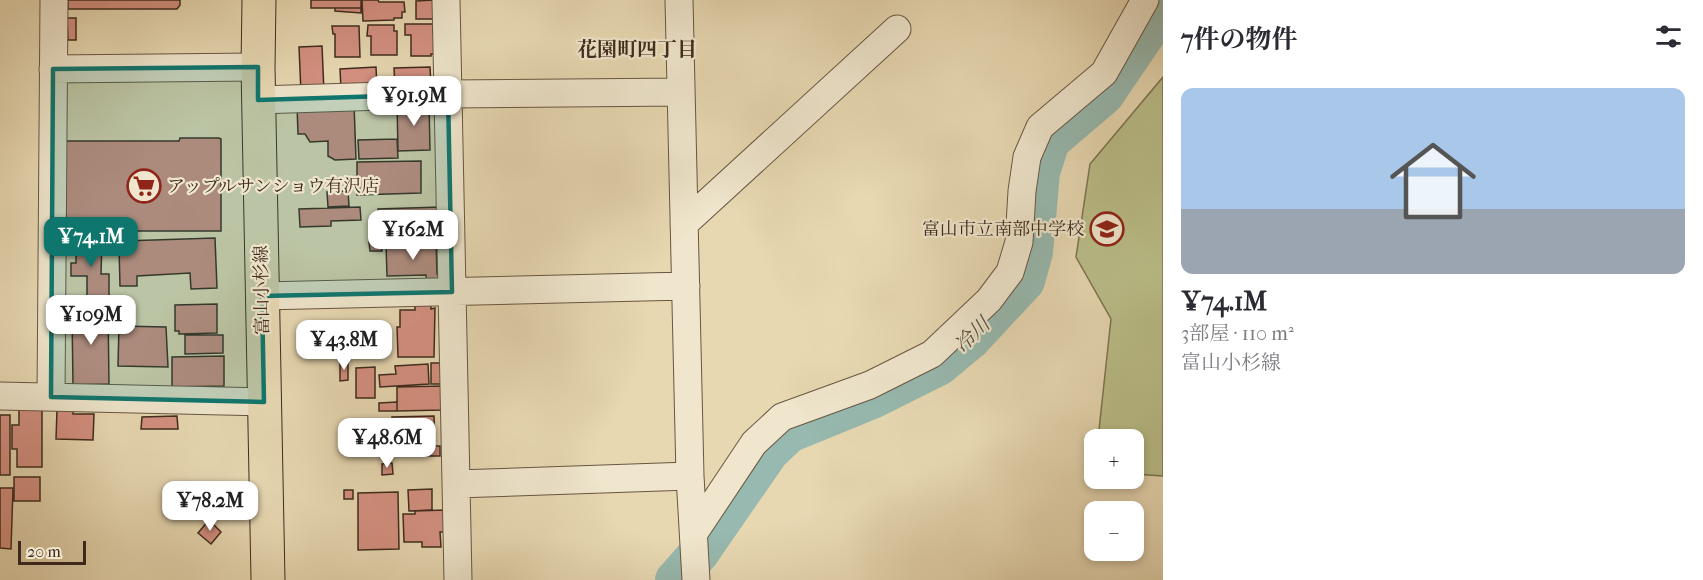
<!DOCTYPE html>
<html lang="ja">
<head>
<meta charset="utf-8">
<style>
	:root { --surface:#fff; --page:#f2f2f3; --text:#2b2b33; --muted:#7c7c81; --line:#e1e1e2; --accent:#0f766e }
	body { margin:0; font-family:"IM FELL French Canon","Noto Serif JP",serif; background:var(--page); color:var(--text); height:100vh; display:flex; flex-direction:column; font-size:22px; white-space:nowrap }
	* { box-sizing:border-box; margin:0 }
	p { font-size:20px; color:var(--muted) }
	.icon { flex:none; width:33px; height:33px; fill:none; stroke:currentColor; stroke-width:2; stroke-linecap:round; stroke-linejoin:round }
	.map { position:relative; flex:1; overflow:hidden }
	.side { display:flex; flex-direction:column; background:var(--surface); width:540px }
	.side>* { flex:none }
	.buttons { position:absolute; left:1084px; top:429px; display:grid; gap:12px }
	.buttons a { display:grid; place-items:center; width:60px; height:60px; border-radius:12px; background:var(--surface); box-shadow:0 3px 9px #0003; font-size:30px }
	.scale { position:absolute; left:18px; bottom:15px; width:68px; box-sizing:border-box; padding-left:6px; border:3px solid #3e2a1c; border-top:0; font-size:16px; line-height:21px; white-space:nowrap; color:#3e2a1c; -webkit-text-stroke:4px #efe6cd; paint-order:stroke }
	.price { position:absolute; translate:-50% -51px; padding:0 14px; border-radius:12px; background:#fff; color:#222; font-size:20px; line-height:39px; filter:drop-shadow(0 2px 3px #0008) }
	.price::after { content:''; position:absolute; left:50%; top:36px; width:18px; height:14px; margin-left:-9px; background:inherit; clip-path:polygon(0 0,100% 0,50% 100%) }
	.price.active { background:var(--accent); color:#fff }
	ul { padding:0; list-style:none }
	li { display:grid; align-content:center; gap:12px; height:318px; padding:0 18px }
	li+li { border-top:2px solid var(--line) }
	li span { display:grid; place-items:center; height:186px; border-radius:12px; color:#555 }
	li>.icon { margin-inline-start:auto }
	span .icon { width:108px; height:108px; fill:#fffc; stroke-width:1 }
	li b { font-size:26px }
	h2 { display:flex; justify-content:space-between; align-items:center; height:72px; padding:0 18px; font-size:26px }
	main { display:flex; flex:1; min-height:0 }
	.map>svg:first-child { display:block }
	.green { fill:#babe89; stroke:#7c7452; stroke-width:1.5 }
	.lines { fill:none; stroke-linecap:round; stroke-linejoin:round }
	.river { stroke:#97b9af; stroke-width:40 }
	.building { fill:#d49081; stroke:#3e2a1c; stroke-width:1.5 }
	.minor-casing { stroke:#685642; stroke-width:29 }
	.primary-casing { stroke:#3e2a1c; stroke-width:35 }
	.minor { stroke:#efe6cd; stroke-width:27 }
	.primary { stroke:#e7d8b2; stroke-width:33 }
	.marked { fill:#0f766e; fill-opacity:0.2; stroke:#0f766e; stroke-width:4.5; stroke-linejoin:round }
	.labels { text-anchor:middle; dominant-baseline:central; stroke-width:4.5; stroke-linejoin:round; paint-order:stroke }
	.poi-label { font-size:18px; fill:#3e2a1c; stroke:#efe6cd; text-anchor:start }
	.street-label { font-size:18px; fill:#3e2a1c; stroke:#efe6cd }
	.neighbourhood-label { font-size:20px; font-weight:bold; fill:#3e2a1c; stroke:#efe6cd }
	.water-label { font-size:20px; font-style:italic; fill:#544e41; stroke:#efe6cd }
</style>
</head>
<body>
<main>
<div class="map">
<svg width="1163" height="580" viewBox="0 0 1163 580">
	<rect width="100%" height="100%" fill="#e7d8b2"/>
	<filter id="stains"><feTurbulence type="fractalNoise" baseFrequency=".00333" numOctaves="4"/><feColorMatrix values="0 0 0 0 .2 0 0 0 0 .09 0 0 0 0 .02 0 0 0 .5 -.17"/></filter>
	<radialGradient id="worn" r=".72"><stop offset=".6" stop-color="#630" stop-opacity="0"/><stop offset="1" stop-color="#630" stop-opacity=".3"/></radialGradient>
	<path class="green" d="M1163,77v399l-29,-2v-34l-36,-1 13,-120 -35,-62 14,-93z"/>
	<g class="lines">
		<path class="river" d="M675,580l24,-27 70,-101 20,-19 83,-34 68,-34 30,-25 55,-59 8,-29 7,-80 10,-31 54,-46 59,-87"/>
	</g>
	<path class="building" d="M68,0h112v5l-3,4h-109z
		M311,0h50v8h-50z
		M362,0h16l1,2h25l1,10h-3v6h-8v2l-31,1z
		M434,0l1,19h-19v-18z
		M335,8h26v5l-26,-2z
		M67,18h9v22h-8z
		M405,24h28v9h2v21h-4v2h-20v-21h-6z
		M368,25h26v6h3v24h-26v-19h-4z
		M332,26h27l1,31h-25v-23h-2z
		M322,46l2,46 -23,1 -2,-46z
		M376,67l1,20 -36,2 -1,-20z
		M430,67l1,18 -36,1 -1,-18z
		M429,103l1,47 -32,1 -1,-47z
		M354,104l2,55 -21,1 -7,-4v-15l-18,1 -5,-8h-7l-1,-28z
		M180,138h39l2,1v92h-155v-90h113z
		M397,139l1,19 -39,1 -1,-19z
		M421,161v32l-64,2v-33z
		M348,191l1,15 -21,1 -1,-15z
		M360,207l1,13 -30,1v5l-31,1 -1,-18z
		M440,207l1,25 -63,2v-25z
		M70,238h32l-1,36h8v28h-22v-26h-16v-13h5v-12h-6z
		M215,238l2,50 -26,1 -1,-16 -53,3v10h-17l-1,-40 4,-5z
		M369,242h12l1,9h-12z
		M436,242l1,32 4,-1 1,11h-15l-1,-9 -39,1 -1,-32z
		M431,300v9l4,-1 -1,49h-36l-1,-30h3v-17h15v-9z
		M217,304v29l-38,1v-3h-4v-26z
		M108,306l1,78 -36,1 -1,-70h9v-8z
		M119,326l47,1 2,40 -50,-1z
		M185,335h38v18l-38,1z
		M224,356v30l-52,1v-30z
		M340,362h8v18l-8,1z
		M431,363h13v21h-13z
		M428,364l1,20 -49,3 -1,-12 17,-1 -1,-8z
		M375,367v31h-19v-30z
		M443,386v24l-46,1v-24z
		M397,402v9h-18v-8z
		M19,407l23,1v59h-25v-18h-5v-24h7z
		M57,410h16v4h21l-1,26 -37,-1z
		M0,415h10v60h-10z
		M177,416l1,13h-37l1,-12z
		M434,416l1,30h5v10h-21l-1,-3h-12v-2h-8v-14l-5,-1 -1,-19z
		M392,463l1,11 -11,1v-11z
		M14,477h26v24h-26z
		M0,488h13l-2,61 -11,-1z
		M432,489v21l-23,1 -1,-21z
		M344,490h9v9h-9z
		M398,492l1,57 -41,1v-57z
		M445,510v22h-5l1,15h-19v-5h-18l-1,-28h12v-3z
		M209,520l12,12 -10,12 -13,-11z"/>
	<g class="lines">
		<defs>
			<path id="minor" d="M446,0l12,580
				M679,0l11,476 6,104
				M53,69l205,-2
				M258,100l190,-6 233,-2
				M684,224l213,-195
				M262,296l424,-10
				M0,396l264,6
				M51,397l3,-397
				M456,484l234,-8
				M694,533l60,-90 28,-26 88,-32 62,-31 57,-54 21,-28 9,-30 3,-51 5,-34 13,-30 64,-54 41,-73"/>
			<path id="primary" d="M259,0l-1,67 10,513"/>
		</defs>
		<use href="#minor" class="minor-casing"/>
		<use href="#primary" class="primary-casing"/>
		<use href="#minor" class="minor"/>
		<use href="#primary" class="primary"/>
	</g>
	<path class="marked" d="M258,67v33l190,-6 4,198 -190,4 2,106 -213,-5 2,-328z"/>
	<defs>
		<symbol id="supermarket-ring" viewBox="-11 -11 22 22"><circle r="9.5" fill="#efe6cd" stroke="#8f2418" stroke-width="1.5"/><path d="M-6-5.5h2.5l.6 2H6L4.5 2H-2.5L-4.4-4H-6ZM-1.5 3.2a1.3 1.3 0 1 0 .1 0ZM3 3.2a1.3 1.3 0 1 0 .1 0Z" fill="#8f2418"/></symbol>
		<symbol id="school-ring" viewBox="-11 -11 22 22"><circle r="9.5" fill="#efe6cd" stroke="#8f2418" stroke-width="1.5"/><path d="M0-5L7-2L0 1L-7-2ZM-4 1L0 2.5L4 1V4Q0 6-4 4Z" fill="#8f2418"/></symbol>
	</defs>
	<g fill-rule="evenodd">
		<use href="#supermarket-ring" x="125" y="167" width="38" height="38"/>
		<use href="#school-ring" x="1088" y="210" width="38" height="38"/>
	</g>
	<g class="labels">
		<g class="poi-label">
			<text x="167" y="186">アップルサンショウ有沢店</text>
			<text x="1084" y="229" text-anchor="end">富山市立南部中学校</text>
		</g>
		<g class="street-label">
			<text transform="translate(262 290) rotate(-91)">富山小杉線</text>
		</g>
		<g class="neighbourhood-label">
			<text x="637" y="49">花園町四丁目</text>
		</g>
		<g class="water-label">
			<text transform="translate(972 335) rotate(-44)">冷川</text>
		</g>
	</g>
	<rect width="100%" height="100%" filter="url(#stains)"/>
	<rect width="100%" height="100%" fill="url(#worn)"/>
</svg>
<div class="buttons">
<a>+</a>
<a>−</a>
</div>
<div class="scale">20 m</div>
<b class="price" style="left:414px;top:127px">¥91.9M</b>
<b class="price" style="left:413px;top:261px">¥162M</b>
<b class="price active" style="left:91px;top:268px">¥74.1M</b>
<b class="price" style="left:91px;top:346px">¥109M</b>
<b class="price" style="left:344px;top:371px">¥43.8M</b>
<b class="price" style="left:387px;top:469px">¥48.6M</b>
<b class="price" style="left:210px;top:532px">¥78.2M</b>
</div>
<section class="side">
<h2>7件の物件<svg class="icon" aria-label="filters" viewBox="0 0 24 24"><path d="M4 7h16M4 17h16"/><circle cx="9" cy="7" r="2"/><circle cx="15" cy="17" r="2"/></svg></h2>
<ul>
<li><span style="background:linear-gradient(#a9c7e8 65%,#9aa5b1 0)"><svg class="icon" aria-label="home" viewBox="0 0 24 24"><path d="M3 11l9-7 9 7M6 9v11h12V9"/></svg></span><div><b>¥74.1M</b><p>3部屋 · 110 m²</p><p>富山小杉線</p></div></li>
</ul>
</section>
</main>
</body>
</html>
